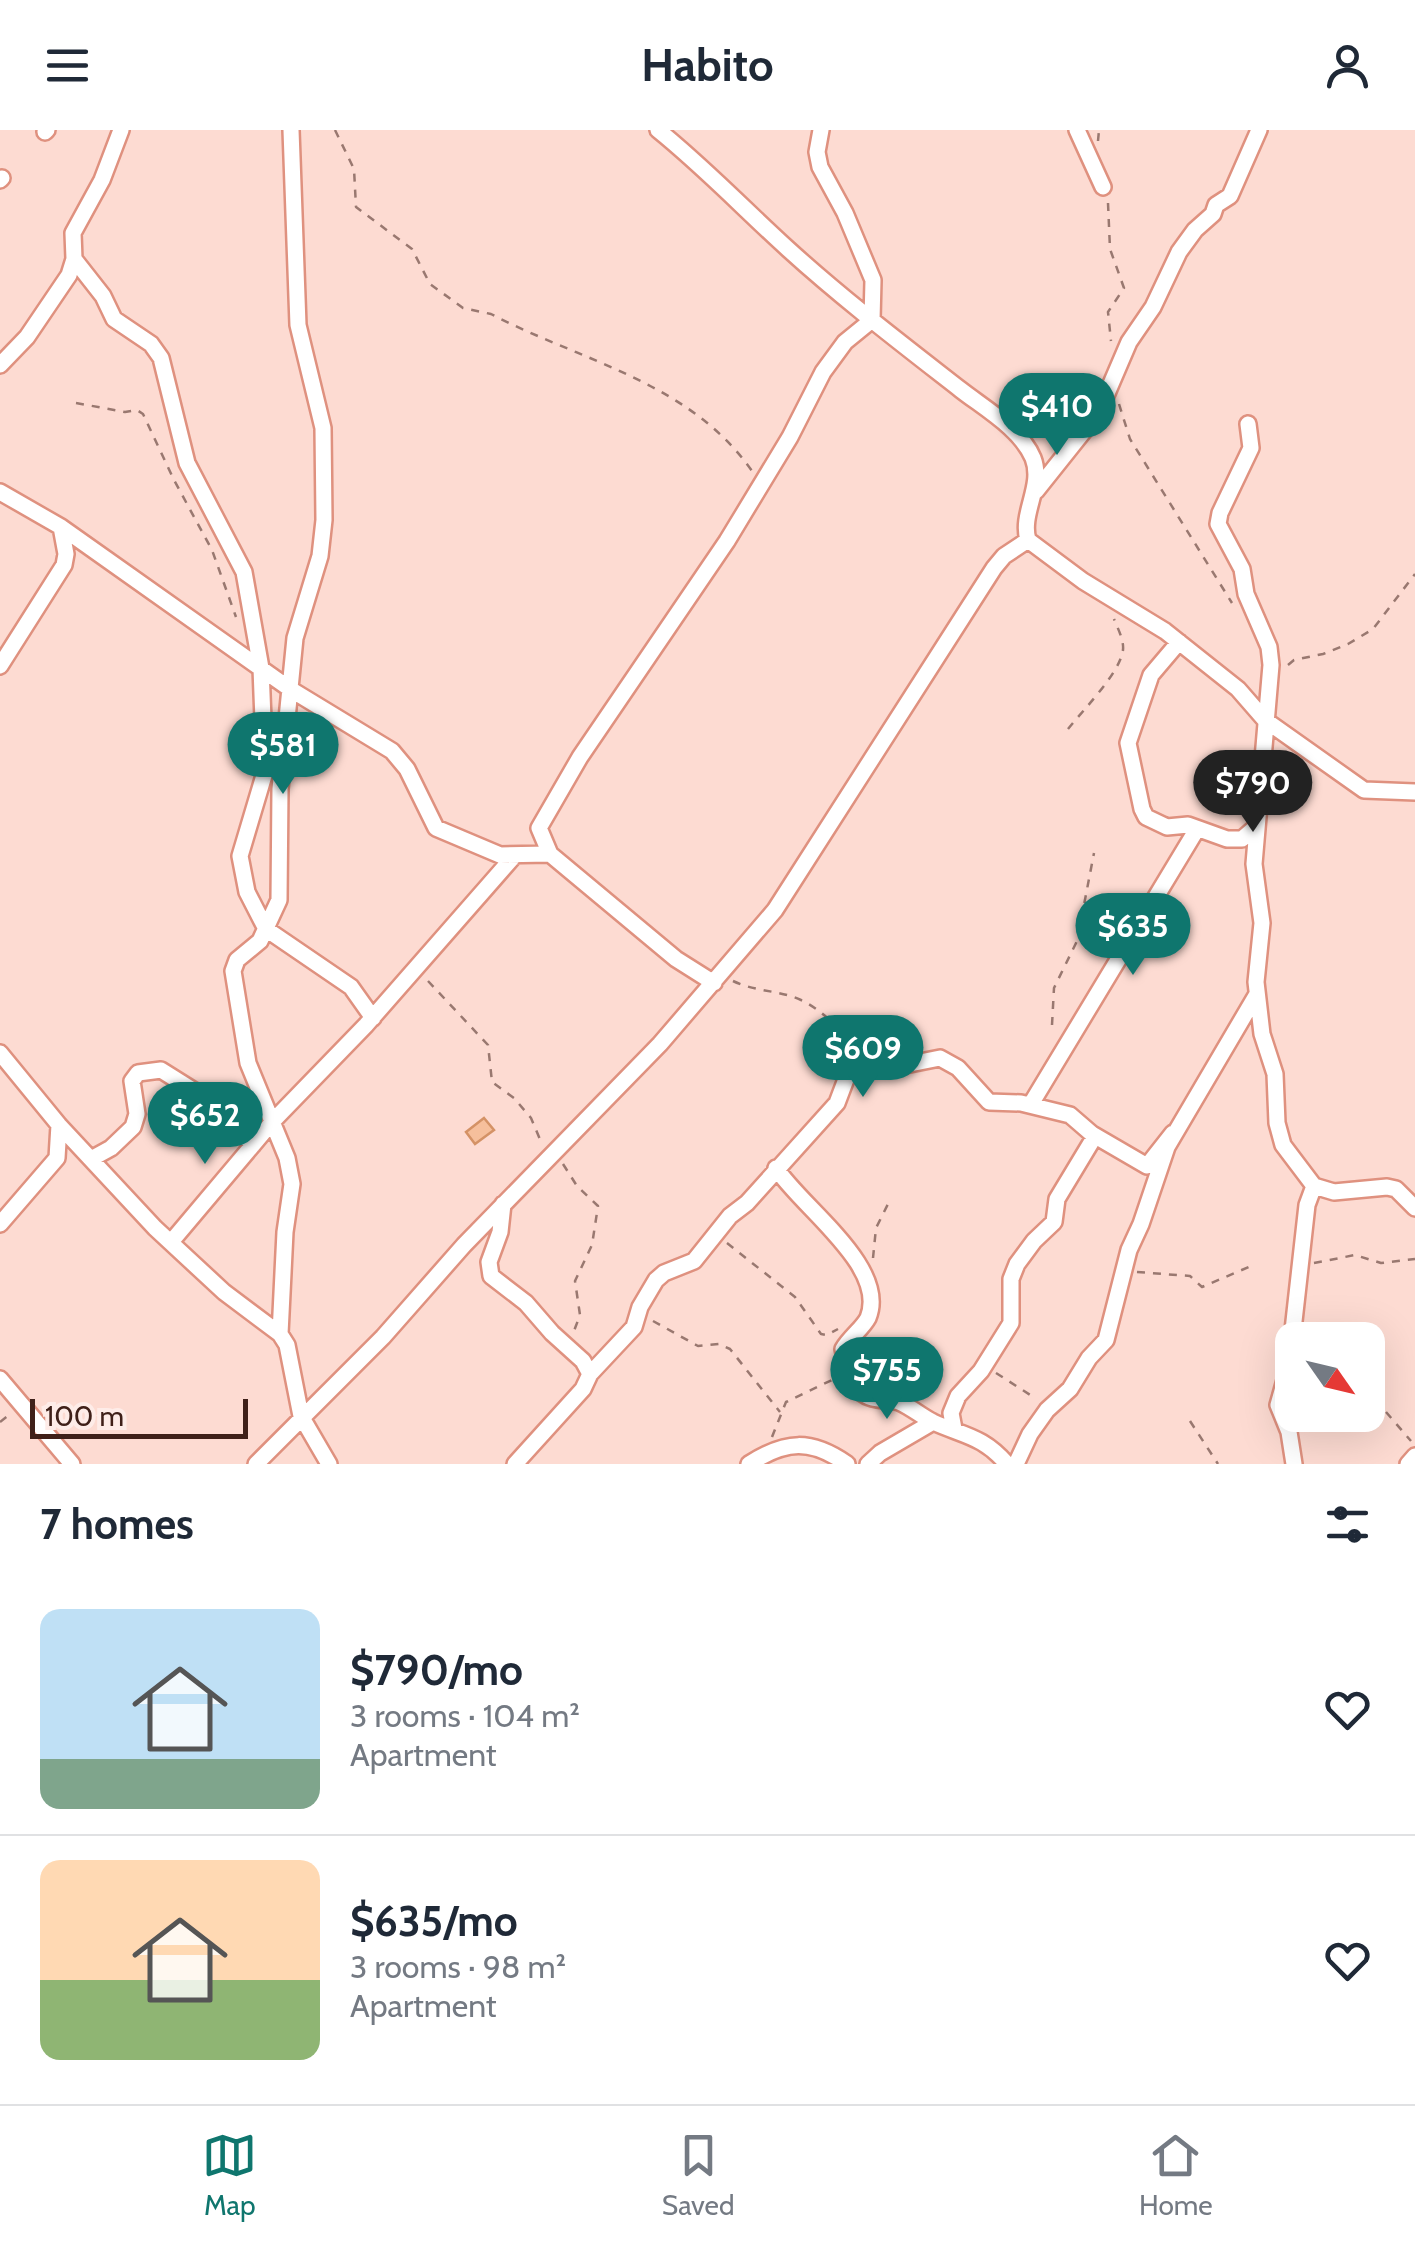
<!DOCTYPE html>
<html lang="en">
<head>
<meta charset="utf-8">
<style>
	:root { --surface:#fff; --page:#f2f2f3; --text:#1f2937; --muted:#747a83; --line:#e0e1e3; --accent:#0f766e }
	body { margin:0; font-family:Cabin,sans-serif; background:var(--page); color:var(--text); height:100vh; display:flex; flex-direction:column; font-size:38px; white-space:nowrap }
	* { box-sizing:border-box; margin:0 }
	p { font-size:32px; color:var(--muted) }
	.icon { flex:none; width:55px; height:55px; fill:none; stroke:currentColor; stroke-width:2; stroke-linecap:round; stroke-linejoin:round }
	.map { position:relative; height:1334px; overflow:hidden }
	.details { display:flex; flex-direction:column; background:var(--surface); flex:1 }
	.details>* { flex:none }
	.needle { width:65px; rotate:124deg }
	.buttons { position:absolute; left:1275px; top:1192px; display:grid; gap:20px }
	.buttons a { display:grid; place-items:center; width:110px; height:110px; border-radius:20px; background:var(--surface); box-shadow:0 10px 40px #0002; font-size:50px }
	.scale { position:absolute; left:30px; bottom:25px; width:218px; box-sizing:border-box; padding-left:10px; border:5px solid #3f2019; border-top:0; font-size:28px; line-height:35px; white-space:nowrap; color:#3f2019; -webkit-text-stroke:8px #feece8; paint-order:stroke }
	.price { position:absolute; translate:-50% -85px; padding:0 22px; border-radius:35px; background:var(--accent); color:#fff; font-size:32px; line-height:65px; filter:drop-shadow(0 2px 5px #0008) }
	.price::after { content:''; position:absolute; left:50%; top:60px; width:30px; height:22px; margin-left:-15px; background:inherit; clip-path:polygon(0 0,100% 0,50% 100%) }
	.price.active { background:#222; color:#fff }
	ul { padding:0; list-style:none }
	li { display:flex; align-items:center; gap:30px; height:250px; padding:0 40px }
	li+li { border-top:2px solid var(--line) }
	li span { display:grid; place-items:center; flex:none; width:280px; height:200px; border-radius:20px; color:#555 }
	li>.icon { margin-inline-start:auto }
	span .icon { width:120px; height:120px; fill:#fffc; stroke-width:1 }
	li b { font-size:42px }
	h2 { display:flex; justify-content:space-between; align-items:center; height:120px; padding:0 40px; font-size:42px }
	header { display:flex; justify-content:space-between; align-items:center; height:130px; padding:0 40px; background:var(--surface); font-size:45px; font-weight:700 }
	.tab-bar { display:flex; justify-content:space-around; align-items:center; height:140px; border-top:2px solid var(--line); background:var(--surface); font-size:28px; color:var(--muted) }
	.tab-bar a { display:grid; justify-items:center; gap:5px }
	.tab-bar .active { color:var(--accent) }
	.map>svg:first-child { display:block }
	.building { fill:#f6bf9c; stroke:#d49266; stroke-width:2.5 }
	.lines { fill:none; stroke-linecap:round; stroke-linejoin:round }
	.street-casing { stroke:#df917f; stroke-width:20 }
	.path { stroke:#997870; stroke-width:2.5; stroke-dasharray:8 8; stroke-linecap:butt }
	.street { stroke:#fff; stroke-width:15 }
</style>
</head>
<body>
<header><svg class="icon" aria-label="menu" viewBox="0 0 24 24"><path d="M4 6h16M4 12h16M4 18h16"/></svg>Habito<svg class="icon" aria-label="person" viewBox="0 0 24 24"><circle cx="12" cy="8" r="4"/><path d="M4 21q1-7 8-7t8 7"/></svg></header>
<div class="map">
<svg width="1415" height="1334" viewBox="0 0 1415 1334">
	<rect width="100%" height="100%" fill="#fddbd2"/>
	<path class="building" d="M484,988l10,12 -19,14 -9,-12z"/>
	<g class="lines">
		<defs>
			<path id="street" d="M658,0c46,37 87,80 130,119 55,50 114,95 173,141 23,18 60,39 72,68 11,28 -13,55 -5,82l55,41 82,50 73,58 27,31 99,70 51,2
				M1077,0l26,57
				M45,2l2,-2
				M0,50l2,-2
				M74,129l29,37 11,23 37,25 10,14 26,105 57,109 17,96 4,104 -25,84 7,36 19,37 85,58 22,31
				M0,235l27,-28 42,-62 5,-16 -1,-26 29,-53 19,-50
				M1248,294l3,24 -31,65 -2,11 24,45 4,25 23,53 2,18 -17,199 8,59 -6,59 6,52 13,40 2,49 6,22 31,41 20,6 53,-5 9,2 19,19
				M1036,361l63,-79 30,-70 24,-35 26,-55 16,-22 18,-16 3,-9 14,-9 29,-66
				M0,362l61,35 229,162 102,62 15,18 29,59 64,27 50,-1 126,105 38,24
				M1179,512l-28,33 -23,68 14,66 4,8 21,10 21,-2 39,14h15l15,-13
				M0,536l64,-101 2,-11 -5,-27
				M550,724l-11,-26 41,-71 147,-216 63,-104 33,-65 22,-30 27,-22 1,-40 -28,-67 -25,-46 -3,-15 4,-22
				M0,923l59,72 96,103 69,64 56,42 7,11 14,71 28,48
				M1031,974l166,-275
				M91,1029l20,-11 22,-21 4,-13 -5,-33 6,-8 23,-3 43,27 49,48
				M776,1038c25,39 113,99 92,150 -6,11 -18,19 -25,31 3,13 8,33 18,43 11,10 25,6 38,10 12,5 22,14 34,20 31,14 50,14 74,42
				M503,1074l-3,28 -11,30 2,14 35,27 26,30 31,28 7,13 -7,15 -68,75
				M0,1094l57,-66 2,-33
				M171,1112l102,-121 93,-96 149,-170
				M280,1204l5,-102 7,-48 -5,-26 -39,-95 -15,-92 4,-11 23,-19 19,-41 1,-111 15,-151 25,-82 4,-36 -1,-92 -25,-103 -7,-195
				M590,1244l44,-47 6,-20 16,-27 8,-7 30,-12 36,-45 17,-13 90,-100 14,-37 30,-4 19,4 40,-8 18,10 31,34 32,1 49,12 22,19 55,32 26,-33
				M0,1249l72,85
				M954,1299l-3,-16 7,-17 23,-25 30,-48v-44l6,-15 17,-23 20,-19 3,-23 38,-63
				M256,1334l127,-127 81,-92 196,-201 115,-134 219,-342 10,-12 24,-16
				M749,1334c37,-24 62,-25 98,0
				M868,1334l12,-11 53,-31
				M1016,1334l14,-30 17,-24 23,-21 19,-31 17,-18 23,-90 12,-26 26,-77 90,-153
				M1294,1334l-5,-32 -11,-27 11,-39 18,-161 7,-19
				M1408,1334l7,-8"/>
		</defs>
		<use href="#street" class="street-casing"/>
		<path class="path" d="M335,0l19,39 2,38 56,42 18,35 33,24 28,6c90,47 199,68 261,157
			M1098,11l1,-11
			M1108,73l2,46 14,39 -16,24 3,29
			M76,273l49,9 12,-2 6,4 31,66 38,70 24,67
			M1119,274l11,35 102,164
			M1288,535l6,-5 29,-6 25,-10 25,-15 42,-55
			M1068,599c15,-19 52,-56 55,-79 1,-10 -5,-21 -9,-31
			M428,851l60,64 4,37 22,16 17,20 11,26
			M733,851c23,11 46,9 68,19 24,11 42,35 63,50
			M1052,895l2,-37 23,-47 17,-88
			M837,902l10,20
			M563,1034l14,22 21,20 -6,39 -17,36 5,34 -6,16
			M727,1113l68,54 26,37 6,1 11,-6
			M873,1128l3,-30 13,-26
			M1314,1133l41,-8 26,8 34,-4
			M1137,1142l53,4 12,11 49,-21
			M653,1191l45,25 21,-2 11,5 50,63
			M996,1243l39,25
			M1369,1255l11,20 31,36
			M1190,1291l28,43
			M0,1292l9,-7
			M772,1307l14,-35 48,-23"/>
		<use href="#street" class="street"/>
	</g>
</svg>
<div class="buttons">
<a><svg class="needle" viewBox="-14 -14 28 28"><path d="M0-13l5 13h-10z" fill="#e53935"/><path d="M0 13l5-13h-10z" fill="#747a83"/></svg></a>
</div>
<div class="scale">100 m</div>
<b class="price" style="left:1057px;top:328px">$410</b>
<b class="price" style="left:283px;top:667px">$581</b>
<b class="price active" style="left:1253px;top:705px">$790</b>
<b class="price" style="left:1133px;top:848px">$635</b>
<b class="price" style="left:863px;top:970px">$609</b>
<b class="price" style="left:205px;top:1037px">$652</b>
<b class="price" style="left:887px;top:1292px">$755</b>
</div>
<section class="details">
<h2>7 homes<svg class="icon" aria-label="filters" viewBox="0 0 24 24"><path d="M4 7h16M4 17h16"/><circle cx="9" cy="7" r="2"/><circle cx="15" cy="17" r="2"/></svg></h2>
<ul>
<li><span style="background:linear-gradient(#bfe0f5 75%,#7fa58c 0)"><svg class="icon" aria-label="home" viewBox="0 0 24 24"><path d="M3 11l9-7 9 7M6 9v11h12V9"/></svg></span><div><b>$790/mo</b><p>3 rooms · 104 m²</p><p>Apartment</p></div><svg class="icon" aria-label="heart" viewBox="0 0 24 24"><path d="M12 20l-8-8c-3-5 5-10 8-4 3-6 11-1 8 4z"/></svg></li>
<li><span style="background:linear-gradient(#ffd9b3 60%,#8fb573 0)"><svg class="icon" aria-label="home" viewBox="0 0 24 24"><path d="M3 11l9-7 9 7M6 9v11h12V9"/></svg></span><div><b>$635/mo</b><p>3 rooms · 98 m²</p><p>Apartment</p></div><svg class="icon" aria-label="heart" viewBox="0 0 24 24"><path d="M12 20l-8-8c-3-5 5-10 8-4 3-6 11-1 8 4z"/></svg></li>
</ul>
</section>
<nav class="tab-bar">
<a class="active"><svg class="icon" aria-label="map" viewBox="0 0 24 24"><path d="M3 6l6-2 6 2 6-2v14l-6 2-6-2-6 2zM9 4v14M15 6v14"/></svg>Map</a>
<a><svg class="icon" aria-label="saved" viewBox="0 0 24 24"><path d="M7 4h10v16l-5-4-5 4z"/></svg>Saved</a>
<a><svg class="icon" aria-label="home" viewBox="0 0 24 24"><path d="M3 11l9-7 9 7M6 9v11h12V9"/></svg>Home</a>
</nav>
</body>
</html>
